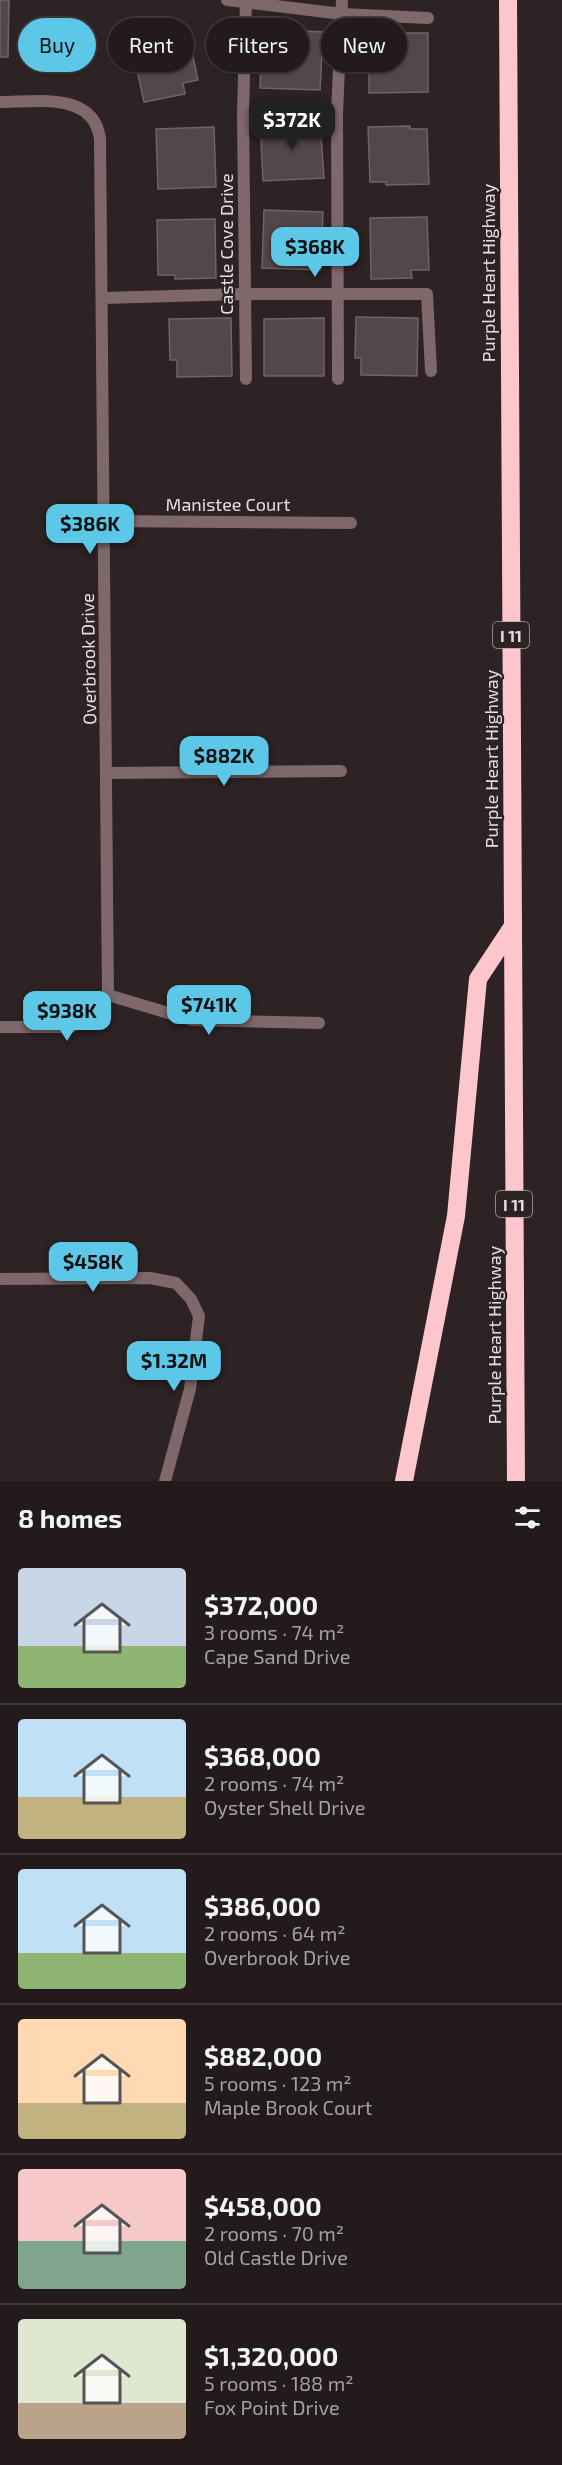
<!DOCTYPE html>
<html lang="en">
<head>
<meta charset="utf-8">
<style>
	:root { --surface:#221a1b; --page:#2a2324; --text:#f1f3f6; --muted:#a2a1a3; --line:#3f383a; --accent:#5cc7e7 }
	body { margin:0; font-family:"Exo 2",sans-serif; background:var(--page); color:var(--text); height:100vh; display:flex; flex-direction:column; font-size:22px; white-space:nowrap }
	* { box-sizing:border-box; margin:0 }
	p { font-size:20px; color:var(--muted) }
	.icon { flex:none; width:33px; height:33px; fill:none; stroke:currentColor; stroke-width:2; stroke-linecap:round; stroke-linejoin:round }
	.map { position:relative; height:1481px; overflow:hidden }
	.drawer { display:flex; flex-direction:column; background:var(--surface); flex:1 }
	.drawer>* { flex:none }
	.guide { position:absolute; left:18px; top:18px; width:526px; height:54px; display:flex; gap:12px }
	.price { position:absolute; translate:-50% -51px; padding:0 14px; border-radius:12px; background:var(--accent); color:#111; font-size:20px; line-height:39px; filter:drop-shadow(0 2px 3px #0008) }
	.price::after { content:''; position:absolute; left:50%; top:36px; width:18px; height:14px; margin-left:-9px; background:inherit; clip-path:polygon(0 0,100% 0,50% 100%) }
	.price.current { background:#222; color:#fff }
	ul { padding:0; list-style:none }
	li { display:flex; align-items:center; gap:18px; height:150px; padding:0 18px }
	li+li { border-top:2px solid var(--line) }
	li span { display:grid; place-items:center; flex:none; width:168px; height:120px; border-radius:6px; color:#555 }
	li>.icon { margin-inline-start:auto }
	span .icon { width:72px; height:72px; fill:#fffc; stroke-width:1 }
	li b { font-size:26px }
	h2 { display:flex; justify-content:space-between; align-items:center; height:72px; padding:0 18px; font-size:26px }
	.tag { padding:0 21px; border-radius:27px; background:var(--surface); box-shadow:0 2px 4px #0004,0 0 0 2px var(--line); font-size:21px; line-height:54px }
	.tag.current { background:var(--accent); color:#111 }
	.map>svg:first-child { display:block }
	.building { fill:#544749; stroke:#716465; stroke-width:1.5 }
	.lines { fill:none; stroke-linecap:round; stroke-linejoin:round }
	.minor { stroke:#7f686b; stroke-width:12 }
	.motorway { stroke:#fdc6cd; stroke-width:18 }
	.labels { text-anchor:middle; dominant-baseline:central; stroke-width:4.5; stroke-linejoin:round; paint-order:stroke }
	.shield { fill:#2d2224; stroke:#aea6a6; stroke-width:1.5 }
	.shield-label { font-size:16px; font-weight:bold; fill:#e5dede }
	.street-label { font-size:18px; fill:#e5dede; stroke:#2d2224 }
</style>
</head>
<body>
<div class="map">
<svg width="562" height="1481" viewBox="0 0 562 1481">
	<rect width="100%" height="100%" fill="#2d2224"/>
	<path class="building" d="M0,0h9l-1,57h-8z
		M262,29l61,3 -3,58 -60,-2z
		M187,30l11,50 -15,3 2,11 -41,8 -13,-60z
		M369,33h59v59l-59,1z
		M320,121l4,57 -61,3 -3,-57z
		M410,126v3h17l2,55 -43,1v-3h-16l-2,-55z
		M214,127l2,60 -58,2 -2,-60z
		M264,210l59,2 -2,58 -59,-2z
		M427,217l2,53h-18l1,8 -41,1 -1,-61z
		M215,219l1,59 -41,1v-4h-17l-1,-55z
		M356,317l62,1 -1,58 -56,-1v-17h-6z
		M231,318l1,58 -55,1v-17h-7l-1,-41z
		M324,318v58h-60v-57z"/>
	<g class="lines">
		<path class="minor" d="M227,0l115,14 86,4
			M0,102c35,0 94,-11 100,37l8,856
			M103,298l140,-4h184l4,77
			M246,379l-3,-266 3,-113
			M338,379l-1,-266 5,-113
			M105,521l246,2
			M107,773l234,-2
			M108,995l84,25 127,3
			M0,1027h71l22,-12 15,-20
			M0,1279l150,-1 26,5 15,16 8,17 -9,73 -25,92"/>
		<path class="motorway" d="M508,0l8,1481
			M404,1481l52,-265 22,-237 35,-53"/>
	</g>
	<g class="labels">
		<g class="shield">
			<rect x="493" y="622" width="36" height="26" rx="4.5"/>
			<rect x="496" y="1191" width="36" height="26" rx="4.5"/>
		</g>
		<g class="shield-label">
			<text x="511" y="635">I 11</text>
			<text x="514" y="1204">I 11</text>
		</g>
		<g class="street-label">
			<text transform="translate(226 244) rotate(-90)">Castle Cove Drive</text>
			<text transform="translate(488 273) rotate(-90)">Purple Heart Highway</text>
			<text x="228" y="504">Manistee Court</text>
			<text transform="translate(88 659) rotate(-91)">Overbrook Drive</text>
			<text transform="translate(491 759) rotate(-90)">Purple Heart Highway</text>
			<text transform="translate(494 1335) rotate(-90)">Purple Heart Highway</text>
		</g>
	</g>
</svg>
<b class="price current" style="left:292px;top:151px">$372K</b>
<b class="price" style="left:315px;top:278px">$368K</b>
<b class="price" style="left:90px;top:555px">$386K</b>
<b class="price" style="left:224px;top:787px">$882K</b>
<b class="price" style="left:209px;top:1036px">$741K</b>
<b class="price" style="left:67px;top:1042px">$938K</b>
<b class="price" style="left:93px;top:1293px">$458K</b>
<b class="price" style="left:174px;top:1392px">$1.32M</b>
<div class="guide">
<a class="tag current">Buy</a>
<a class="tag">Rent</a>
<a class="tag">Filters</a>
<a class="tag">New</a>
</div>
</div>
<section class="drawer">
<h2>8 homes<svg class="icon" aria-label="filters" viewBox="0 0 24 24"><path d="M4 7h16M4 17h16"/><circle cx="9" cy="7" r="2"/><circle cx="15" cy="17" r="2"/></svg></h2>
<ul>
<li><span style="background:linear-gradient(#c9d6e8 65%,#8fb573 0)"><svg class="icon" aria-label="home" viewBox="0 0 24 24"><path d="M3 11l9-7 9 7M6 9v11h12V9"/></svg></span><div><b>$372,000</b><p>3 rooms · 74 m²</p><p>Cape Sand Drive</p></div></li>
<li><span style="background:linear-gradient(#bfe0f5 65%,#c2b280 0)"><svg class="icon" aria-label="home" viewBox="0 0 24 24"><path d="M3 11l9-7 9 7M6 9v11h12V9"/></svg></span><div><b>$368,000</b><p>2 rooms · 74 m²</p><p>Oyster Shell Drive</p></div></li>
<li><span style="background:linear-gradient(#bfe0f5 70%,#8fb573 0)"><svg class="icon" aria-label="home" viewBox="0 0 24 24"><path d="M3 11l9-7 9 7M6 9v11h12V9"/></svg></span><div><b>$386,000</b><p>2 rooms · 64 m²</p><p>Overbrook Drive</p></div></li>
<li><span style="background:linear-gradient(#ffd9b3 70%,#c2b280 0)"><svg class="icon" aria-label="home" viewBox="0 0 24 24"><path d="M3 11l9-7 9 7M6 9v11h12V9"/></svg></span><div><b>$882,000</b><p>5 rooms · 123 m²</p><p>Maple Brook Court</p></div></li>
<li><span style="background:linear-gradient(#f6c9c9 60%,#7fa58c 0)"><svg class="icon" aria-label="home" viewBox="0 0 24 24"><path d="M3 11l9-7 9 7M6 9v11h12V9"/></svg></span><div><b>$458,000</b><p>2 rooms · 70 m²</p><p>Old Castle Drive</p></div></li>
<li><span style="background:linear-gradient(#dfe7d0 70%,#b9a48a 0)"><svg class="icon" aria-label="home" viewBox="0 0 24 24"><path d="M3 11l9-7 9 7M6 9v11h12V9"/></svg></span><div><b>$1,320,000</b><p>5 rooms · 188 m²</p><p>Fox Point Drive</p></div></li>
</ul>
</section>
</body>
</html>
